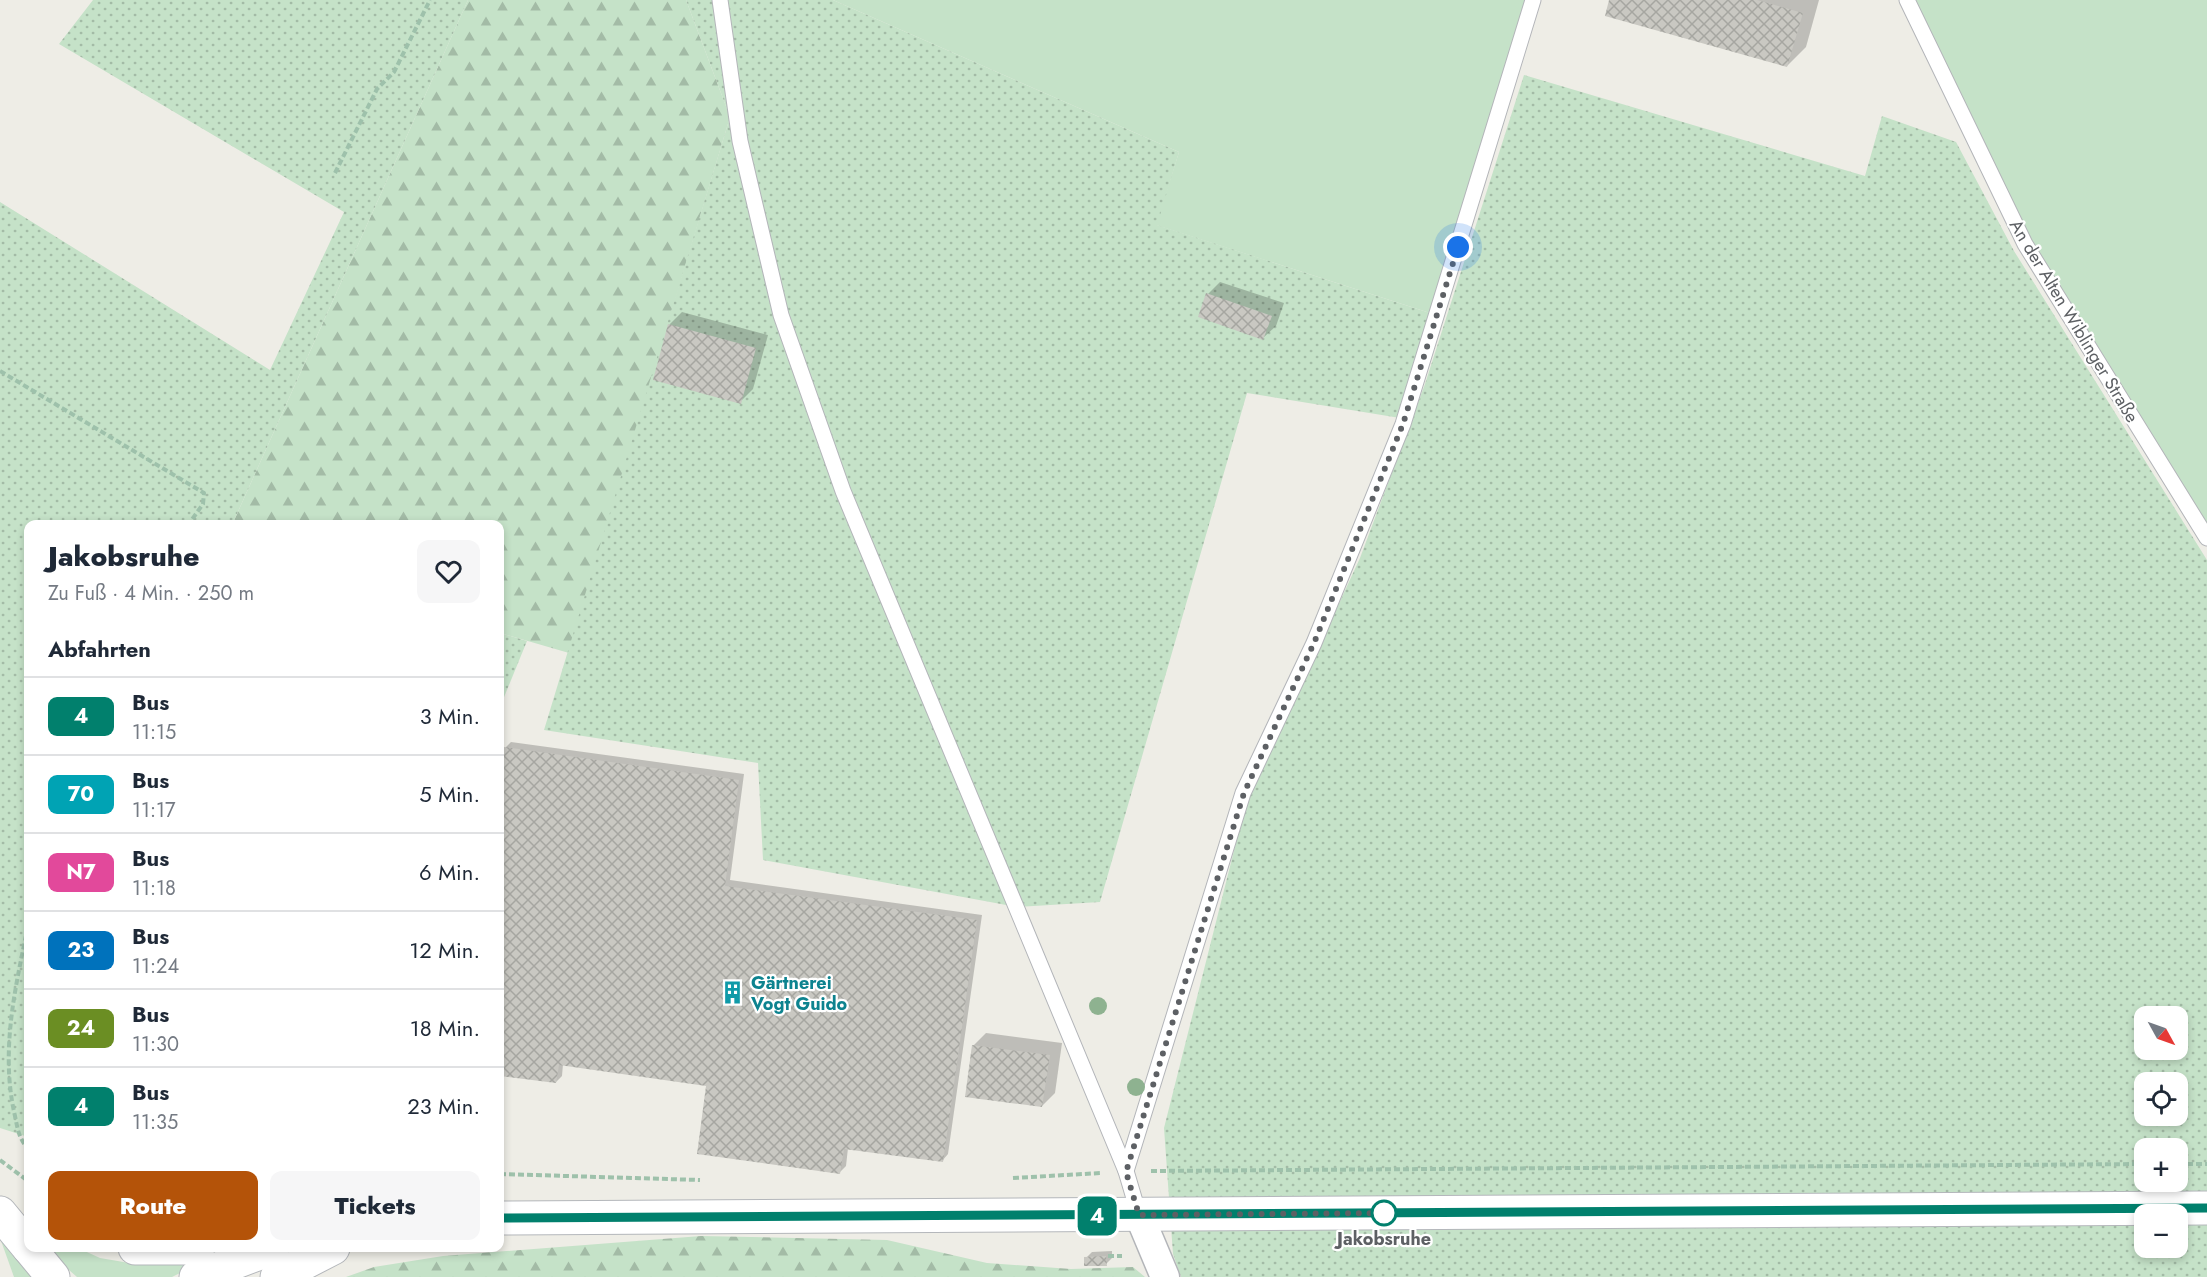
<!DOCTYPE html>
<html lang="de">
<head>
<meta charset="utf-8">
<style>
	:root { --surface:#fff; --page:#f6f6f7; --text:#1f2937; --muted:#747a83; --line:#e0e1e3; --accent:#b45309 }
	body { margin:0; font-family:Jost,sans-serif; background:var(--page); color:var(--text); height:100vh; display:flex; flex-direction:column; font-size:22px; white-space:nowrap }
	* { box-sizing:border-box; margin:0 }
	p { font-size:20px; color:var(--muted) }
	.icon { flex:none; width:33px; height:33px; fill:none; stroke:currentColor; stroke-width:2; stroke-linecap:round; stroke-linejoin:round }
	.map { position:relative; flex:1; overflow:hidden }
	.drawer { position:absolute; left:24px; top:520px; width:480px; height:732px; display:flex; flex-direction:column; background:var(--surface); border-radius:12px; box-shadow:0 3px 9px #0003 }
	.drawer>* { flex:none }
	.badge { padding:0 12px; border-radius:9px; font-size:21px; line-height:39px }
	.needle { width:39px; rotate:130deg }
	.controls { position:absolute; left:2134px; top:1006px; display:grid; gap:12px }
	.controls a { display:grid; place-items:center; width:54px; height:54px; border-radius:12px; background:var(--surface); box-shadow:0 3px 9px #0003; font-size:30px }
	.you { position:absolute; width:30px; height:30px; margin:-15px; border:4px solid #fff; border-radius:50%; background:#1a73e8; box-shadow:0 0 0 9px #1a73e833 }
	.map>.badge { position:absolute; translate:-50% -50%; box-shadow:0 0 0 3px #fff }
	h2 { padding:0 24px; font-size:22px; line-height:54px }
	.round { display:grid; place-items:center; flex:none; width:63px; height:63px; border-radius:12px; background:var(--page) }
	.overview { display:flex; align-items:center; justify-content:space-between; height:102px; padding:0 24px }
	h1 { font-size:28px; font-weight:800; line-height:45px }
	.cta { display:flex; gap:12px; margin-top:auto; padding:12px 24px }
	.cta a { flex:1; height:69px; border-radius:12px; background:var(--accent); color:#fff; font-size:24px; font-weight:800; line-height:69px; text-align:center }
	.cta a+a { background:var(--page); color:var(--text) }
	ul { padding:0; list-style:none }
	li { display:flex; align-items:center; gap:18px; height:78px; padding:0 24px; border-top:2px solid var(--line) }
	li div { flex:1 }
	li b { display:block; font-size:22px }
	li em { font-style:normal }
	li .badge { min-width:66px; font-weight:700; text-align:center }
	.map>svg:first-child { display:block }
	.grass { fill:#c5e2c8 }
	.forest { fill:url(#forest-firs) }
	.garden { fill:url(#garden-dots); fill-rule:evenodd }
	.shadow { fill:#0003 }
	.building { fill:url(#building-cross-hatch) }
	.lines { fill:none; stroke-linecap:round; stroke-linejoin:round }
	.service-casing { stroke:#b3b5b9; stroke-width:17 }
	.minor-casing { stroke:#b3b5b9; stroke-width:31 }
	.secondary-casing { stroke:#b4b7bb; stroke-width:35 }
	.path { stroke:#9ec1ab; stroke-width:4; stroke-dasharray:6 3; stroke-linecap:butt }
	.service { stroke:#fff; stroke-width:15 }
	.minor { stroke:#fff; stroke-width:28 }
	.secondary { stroke:#fff; stroke-width:33 }
	.tree { fill:#8eb290 }
	.line-casing { stroke:#fff; stroke-width:14 }
	.line { stroke:#01806d; stroke-width:9 }
	.walk { stroke:#5d6064; stroke-width:6; stroke-dasharray:0 10.8 }
	.stop-dot { fill:#fff; stroke:#01806d; stroke-width:3 }
	.labels { text-anchor:middle; stroke-width:4.5; stroke-linejoin:round; paint-order:stroke }
	.street-label { font-size:18px; fill:#5d6064; stroke:#fff }
	.culture-label { font-size:18px; font-weight:bold; fill:#0d838f; stroke:#fff; text-anchor:start }
	.stop-label { font-size:18px; font-weight:bold; fill:#5d6064; stroke:#fff }
</style>
</head>
<body>
<div class="map">
<svg width="2207" height="1277" viewBox="0 0 2207 1277">
	<defs>
		<pattern id="forest-firs" width="22" height="20" patternUnits="userSpaceOnUse" patternTransform="scale(1.5)"><rect width="22" height="20" fill="#c5e2c8"/><path d="M5 1l3.5 6h-7zM16 11l3.5 6h-7z" fill="#a3bba6"/></pattern>
		<pattern id="garden-dots" width="8" height="8" patternUnits="userSpaceOnUse" patternTransform="scale(1.5)"><rect width="8" height="8" fill="#c5e2c8"/><path d="M2 2h.1M6 6h.1" fill="none" stroke="#a3bba6" stroke-width="1.8" stroke-linecap="round"/></pattern>
		<pattern id="building-cross-hatch" width="8" height="8" patternUnits="userSpaceOnUse" patternTransform="scale(1.5)"><rect width="8" height="8" fill="#c9c8c2"/><path d="M0 0l8 8M0 8l8-8" fill="none" stroke="#a6a6a1"/></pattern>
	</defs>
	<rect width="100%" height="100%" fill="#eeede6"/>
	<g class="grass">
		<polygon points="833,0 1525,0 1430,313 1156,225 1179,152"/>
		<polygon points="1913,0 2207,0 2207,528 2030,241"/>
		<polygon points="0,1238 32,1277 14,1277"/>
		<polygon points="44,1248 78,1248 100,1258 141,1265 186,1262 188,1269 172,1277 77,1277"/>
	</g>
	<g class="forest">
		<polygon points="468,0 686,0 730,117 569,653 500,633 500,525 232,525"/>
		<polygon points="701,1236 887,1240 987,1263 1071,1269 1133,1267 1145,1277 346,1277 374,1267 443,1256"/>
	</g>
	<g class="garden">
		<polygon points="93,0 468,0 232,525 28,525 28,1137 0,1128 0,202 270,370 344,212 59,44"/>
		<polygon points="686,0 833,0 1179,152 1157,225 1430,313 1400,418 1247,393 1100,902 1017,907 763,860 758,763 544,730 730,117"/>
		<path d="M 1524,75 L 1865,176 L 1882,116 L 1956,142 L 2014,251 L 2207,560 L 2207,1277 L 1181,1277 L 1173,1254 L 1164,1128 L 1245,807 L 1360,558 L 1425,384 ZM 2145,1017 L 2178,1017 L 2178,1050 L 2145,1050 ZM 2145,1083 L 2178,1083 L 2178,1116 L 2145,1116 ZM 2145,1149 L 2178,1149 L 2178,1182 L 2145,1182 ZM 2145,1215 L 2178,1215 L 2178,1248 L 2145,1248 Z"/>
		<polygon points="500,633 527,641 500,707"/>
	</g>
	<g class="shadow">
		<polygon points="1611,0 1819,0 1806,47 1787,66"/>
		<polygon points="1220,282 1284,303 1276,326 1263,338 1208,294"/>
		<polygon points="682,312 768,335 753,389 740,402 669,325"/>
		<polygon points="511,742 744,774 730,880 982,915 948,1154 942,1161 848,1148 846,1166 840,1172 708,1084 563,1064 562,1076 556,1082 500,1074 500,788 505,748"/>
		<polygon points="986,1033 1062,1043 1055,1093 1042,1106 973,1046"/>
		<polygon points="1112,1251 1112,1258 1106,1264 1086,1258 1092,1252"/>
	</g>
	<g class="building">
		<polygon points="1609,0 1757,0 1803,13 1787,67 1605,16"/>
		<polygon points="1206,293 1272,316 1263,340 1198,317"/>
		<polygon points="668,324 756,348 741,404 653,380"/>
		<polygon points="504,747 739,780 725,886 977,920 943,1162 844,1149 840,1174 697,1154 706,1086 559,1065 556,1083 500,1076 500,777"/>
		<polygon points="972,1045 1050,1055 1042,1107 965,1097"/>
		<polygon points="1106,1256 1107,1266 1084,1266 1084,1257"/>
	</g>
	<g class="lines">
		<defs>
			<g id="service">
				<polyline points="720,0 740,141 781,315 843,491 1126,1171"/>
				<polyline points="1907,0 2025,244 2207,538"/>
				<polyline points="1139,1215 1126,1171 1243,793 1314,643 1403,424 1533,0"/>
			</g>
			<polyline id="minor" points="1139,1215 1165,1277"/>
			<g id="secondary">
				<polyline points="0,1213 28,1247"/>
				<polyline points="500,1218 2207,1208"/>
				<polyline points="29,1248 53,1277"/>
				<polyline points="135,1248 198,1248"/>
				<polyline points="196,1277 273,1248"/>
				<polyline points="277,1277 333,1248"/>
			</g>
		</defs>
		<use href="#service" class="service-casing"/>
		<use href="#minor" class="minor-casing"/>
		<use href="#secondary" class="secondary-casing"/>
		<g class="path">
			<polyline points="335,173 377,89 394,72 430,0"/>
			<polyline points="0,371 204,493 203,504 188,525"/>
			<path d="M 28,926 C 15,989 0,1052 15,1116 C 18,1131 19,1138 28,1149"/>
			<polyline points="0,1160 28,1181"/>
			<polyline points="2178,1164 2207,1164"/>
			<polyline points="1151,1171 2145,1164"/>
			<polyline points="500,1174 700,1180"/>
			<polyline points="1013,1178 1101,1173"/>
			<polyline points="1108,1256 1122,1256"/>
		</g>
		<use href="#service" class="service"/>
		<use href="#minor" class="minor"/>
		<use href="#secondary" class="secondary"/>
	</g>
	<g class="tree">
		<circle cx="1098" cy="1006" r="9"/>
		<circle cx="1136" cy="1087" r="9"/>
	</g>
	<g class="lines">
		<defs>
			<polyline id="line" points="500,1218 2207,1208"/>
		</defs>
		<use href="#line" class="line-casing"/>
		<use href="#line" class="line"/>
		<polyline class="walk" points="1384,1213 1393,1213 1139,1215 1126,1172 1244,793 1314,643 1403,424 1458,247"/>
	</g>
	<defs>
		<symbol id="building-bare" viewBox="-9 -9 18 18"><path d="M-4-6H4V6H1V3H-1V6H-4ZM-2.5-4.3h1.7v1.8h-1.7ZM.8-4.3h1.7v1.8H.8ZM-2.5-1h1.7V.8h-1.7ZM.8-1h1.7V.8H.8Z" fill="#0f9aa8" stroke="#fff" stroke-width="2.5" paint-order="stroke"/></symbol>
	</defs>
	<g fill-rule="evenodd">
		<use href="#building-bare" x="716" y="976" width="33" height="33"/>
	</g>
	<circle class="stop-dot" cx="1384" cy="1213" r="12"/>
	<g class="labels">
		<g class="street-label">
			<text transform="translate(2074 321) rotate(59)" y="6">An der Alten Wiblinger Straße</text>
		</g>
		<g class="culture-label">
			<text x="751" y="989">Gärtnerei<tspan x="751" dy="21">Vogt Guido</tspan></text>
		</g>
		<g class="stop-label">
			<text x="1384" y="1245">Jakobsruhe</text>
		</g>
	</g>
</svg>
<div class="controls">
<a><svg class="needle" viewBox="-14 -14 28 28"><path d="M0-13l5 13h-10z" fill="#e53935"/><path d="M0 13l5-13h-10z" fill="#747a83"/></svg></a>
<a><svg class="icon" aria-label="locate" viewBox="0 0 24 24"><circle cx="12" cy="12" r="6"/><path d="M12 2v4M12 18v4M2 12h4M18 12h4"/></svg></a>
<a>+</a>
<a>−</a>
</div>
<div class="you" style="left:1458px;top:247px"></div>
<b class="badge" style="left:1097px;top:1216px;background:#01806d;color:#fff">4</b>
<section class="drawer">
<div class="overview"><div><h1>Jakobsruhe</h1><p>Zu Fuß · 4 Min. · 250 m</p></div><a class="round"><svg class="icon" aria-label="heart" viewBox="0 0 24 24"><path d="M12 20l-8-8c-3-5 5-10 8-4 3-6 11-1 8 4z"/></svg></a></div>
<h2>Abfahrten</h2>
<ul>
<li><span class="badge" style="background:#01806d;color:#fff">4</span><div><b>Bus</b><p>11:15</p></div><em>3 Min.</em></li>
<li><span class="badge" style="background:#00a3b4;color:#fff">70</span><div><b>Bus</b><p>11:17</p></div><em>5 Min.</em></li>
<li><span class="badge" style="background:#e2499b;color:#fff">N7</span><div><b>Bus</b><p>11:18</p></div><em>6 Min.</em></li>
<li><span class="badge" style="background:#0072bc;color:#fff">23</span><div><b>Bus</b><p>11:24</p></div><em>12 Min.</em></li>
<li><span class="badge" style="background:#6b8e23;color:#fff">24</span><div><b>Bus</b><p>11:30</p></div><em>18 Min.</em></li>
<li><span class="badge" style="background:#01806d;color:#fff">4</span><div><b>Bus</b><p>11:35</p></div><em>23 Min.</em></li>
</ul>
<div class="cta"><a>Route</a><a>Tickets</a></div>
</section>
</div>
</body>
</html>
